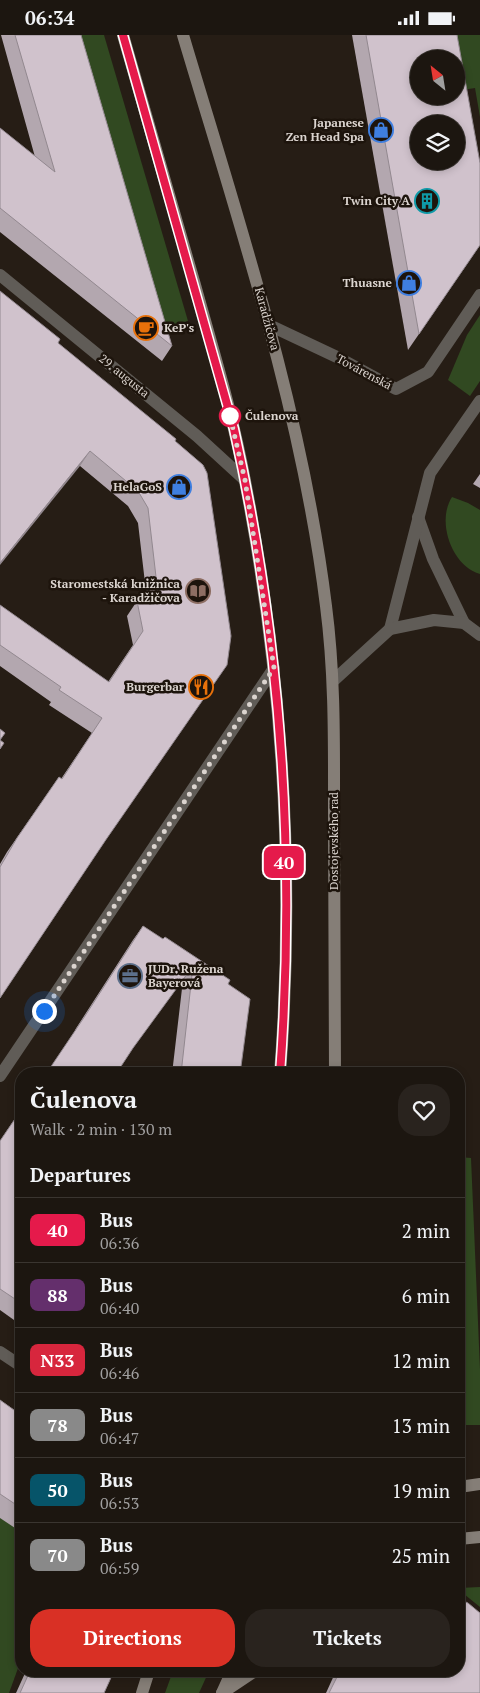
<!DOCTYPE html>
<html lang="en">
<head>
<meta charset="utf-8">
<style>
	:root { --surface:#1c1610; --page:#29231e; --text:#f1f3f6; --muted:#a09f9f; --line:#3a3530; --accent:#d93025 }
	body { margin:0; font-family:"PT Serif",serif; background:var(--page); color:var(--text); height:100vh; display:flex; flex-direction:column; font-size:19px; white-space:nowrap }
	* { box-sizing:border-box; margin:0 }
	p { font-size:16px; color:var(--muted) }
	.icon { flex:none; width:28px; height:28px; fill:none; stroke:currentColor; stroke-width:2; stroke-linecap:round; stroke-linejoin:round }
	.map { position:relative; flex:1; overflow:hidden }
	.side { position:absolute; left:15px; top:1032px; width:450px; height:610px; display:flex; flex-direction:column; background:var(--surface); border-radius:20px; box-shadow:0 2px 8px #0003,0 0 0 1px var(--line) }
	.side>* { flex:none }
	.badge { padding:0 10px; border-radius:8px; font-size:18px; line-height:32px }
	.needle { width:32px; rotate:330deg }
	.tools { position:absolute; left:410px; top:15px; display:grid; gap:10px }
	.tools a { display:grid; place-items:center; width:55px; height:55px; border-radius:50%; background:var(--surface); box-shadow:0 2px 8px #0003,0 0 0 1px var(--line); font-size:25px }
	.you { position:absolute; width:25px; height:25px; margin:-12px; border:4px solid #fff; border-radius:50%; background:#1a73e8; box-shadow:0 0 0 8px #1a73e833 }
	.map>.badge { position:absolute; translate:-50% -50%; box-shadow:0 0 0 2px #fff }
	h2 { padding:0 15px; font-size:19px; line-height:45px }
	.round { display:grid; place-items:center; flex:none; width:52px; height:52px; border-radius:20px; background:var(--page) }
	.overview { display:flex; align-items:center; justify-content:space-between; height:85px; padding:0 15px }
	h1 { font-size:24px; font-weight:700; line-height:38px }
	.button { display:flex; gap:10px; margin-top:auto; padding:10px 15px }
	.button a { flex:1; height:58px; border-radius:20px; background:var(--accent); color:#fff; font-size:20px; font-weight:700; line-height:58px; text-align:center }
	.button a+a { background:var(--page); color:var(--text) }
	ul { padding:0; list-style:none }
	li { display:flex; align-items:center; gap:15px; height:65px; padding:0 15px; border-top:1px solid var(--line) }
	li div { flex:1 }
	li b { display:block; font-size:19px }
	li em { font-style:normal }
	li .badge { min-width:55px; font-weight:700; text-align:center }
	.status { display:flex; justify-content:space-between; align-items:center; height:35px; padding:0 25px; background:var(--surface); direction:ltr }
	.status svg { height:14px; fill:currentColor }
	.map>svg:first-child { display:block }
	.green { fill:#314921 }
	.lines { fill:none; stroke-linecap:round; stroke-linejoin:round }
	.street { stroke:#605c57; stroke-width:12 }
	.secondary { stroke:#857e77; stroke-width:12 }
	.wall { fill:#b3a7af }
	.shaded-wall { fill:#92888f }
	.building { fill:#d0c2cc; stroke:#92888f; fill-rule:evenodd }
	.line-casing { stroke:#fff; stroke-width:11 }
	.line { stroke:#e51a4b; stroke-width:8 }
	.walk { stroke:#dbd4cf; stroke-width:5; stroke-dasharray:0 9 }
	.stop-dot { fill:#fff; stroke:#e51a4b; stroke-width:2.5 }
	.labels { text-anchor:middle; stroke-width:5; stroke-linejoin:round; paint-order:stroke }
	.poi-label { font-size:12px; font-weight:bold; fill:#dbd4cf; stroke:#1d140c; text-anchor:end }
	.street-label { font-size:12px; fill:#dbd4cf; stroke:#1d140c }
	.stop-label { font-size:12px; font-weight:bold; fill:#dbd4cf; stroke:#1d140c; text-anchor:start }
</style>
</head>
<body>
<div class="status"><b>06:34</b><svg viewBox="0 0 49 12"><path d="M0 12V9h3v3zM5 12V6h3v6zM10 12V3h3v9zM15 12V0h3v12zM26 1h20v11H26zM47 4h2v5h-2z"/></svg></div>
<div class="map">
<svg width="480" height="1658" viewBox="0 0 480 1658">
	<rect width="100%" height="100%" fill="#261d15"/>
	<g class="green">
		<polygon points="78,0 104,0 188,286 162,293"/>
		<polygon points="444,0 480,0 480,82 475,53 456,56 456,24"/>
		<polygon points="480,280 480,346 470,361 448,345 467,300"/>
		<path d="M 452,462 L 468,468 L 480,475 L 480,539 C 452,531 436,487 452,462 Z"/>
		<polygon points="459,1122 471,1123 480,1334 480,1390 459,1390"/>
		<polygon points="0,1482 21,1497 21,1625 9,1658 0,1658"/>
		<polygon points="480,1552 480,1572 459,1555 459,1553"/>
		<polygon points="173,1636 209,1636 199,1658 165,1658"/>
	</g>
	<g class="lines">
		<g class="street">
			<polyline points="0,240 197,401 245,445"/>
			<polyline points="269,290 339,323 396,354 428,337 480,260"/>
			<polyline points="418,482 433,524 464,588"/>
			<polyline points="390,594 430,438 480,366"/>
			<polyline points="333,646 390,594 434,585 464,588 480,600"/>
			<polyline points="0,1041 274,633"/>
			<polyline points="0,1317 21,1331"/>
		</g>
		<g class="secondary">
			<path d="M 123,0 C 147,83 171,167 195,250 C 213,315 233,380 245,446 C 283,641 295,841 280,1039"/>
			<path d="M 183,0 C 239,188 302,376 326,571 C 335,640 334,709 334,778 C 334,865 334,952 335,1039"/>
			<polyline points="459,1452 480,1449"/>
			<polyline points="459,1504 480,1502"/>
			<polyline points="142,1658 149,1636"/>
			<polyline points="222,1658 255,1636"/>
			<polyline points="222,1658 232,1636"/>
		</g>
	</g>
	<g class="wall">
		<polygon points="1,0 81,0 172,311 162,326 0,197 0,93 35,122"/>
		<polygon points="352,0 457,0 480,210 408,315"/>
		<polygon points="58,308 175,406 203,430 105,806 0,963 0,829 7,817 59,742 61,744 92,698 49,670 51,667 0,631 0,570 108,647 133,610 127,581 137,566 147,565 138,488 128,471 80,431"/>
		<polygon points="480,439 480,453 473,449"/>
		<polygon points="143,891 228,949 240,1039 172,1039 183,945 75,995 133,905"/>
		<polygon points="21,1075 21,1290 0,1275 0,1106"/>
		<polygon points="0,1365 21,1380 21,1497 0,1483"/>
		<polygon points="26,1636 114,1636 104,1658 16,1658"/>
		<polygon points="336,1636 459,1636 480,1658 326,1658"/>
	</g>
	<polygon class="shaded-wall" points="90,416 80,431 0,530 0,528"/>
	<g class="building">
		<polygon points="15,0 81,0 172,311 0,173 0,93 55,137"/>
		<path d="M 366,0 L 457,0 L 480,128 L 480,210 L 419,299 ZM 419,24 L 456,24 L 456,61 L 419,61 ZM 419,89 L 456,89 L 456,126 L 419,126 Z"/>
		<polygon points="0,256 60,304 58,308 176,404 175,406 203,430 207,438 231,601 227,630 105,806 0,963 0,832 17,803 59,742 62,744 102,683 59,655 61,652 0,610 0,570 109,647 143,596 137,566 152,564 152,560 158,559 148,473 138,456 90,416 0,528"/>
		<polygon points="0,694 5,698 0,705"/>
		<polygon points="0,705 4,708 0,714"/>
		<polygon points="143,891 163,904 165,902 230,945 228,949 250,964 240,1039 181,1039 193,931 133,1013 116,1039 46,1039 85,981"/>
		<polygon points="21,1075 21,1268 0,1254 0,1106"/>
		<polygon points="0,1365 21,1380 21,1473 0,1459"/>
		<polygon points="459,1564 468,1568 480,1578 480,1658 329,1658 340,1636 459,1636"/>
		<polygon points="30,1636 114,1636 104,1658 20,1658"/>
	</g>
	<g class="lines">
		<defs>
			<path id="line" d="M 123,0 L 234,394 C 281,604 296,823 280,1039"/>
		</defs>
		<use href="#line" class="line-casing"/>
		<use href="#line" class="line"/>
		<polyline class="walk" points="44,976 274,633 245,445 230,381"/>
	</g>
	<defs>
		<symbol id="shop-ring" viewBox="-11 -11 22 22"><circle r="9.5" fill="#1d140c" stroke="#3f7fe0" stroke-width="1.5"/><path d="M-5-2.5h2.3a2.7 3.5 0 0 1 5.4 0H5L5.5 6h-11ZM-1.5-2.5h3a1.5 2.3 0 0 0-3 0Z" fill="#3f7fe0"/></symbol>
		<symbol id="building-ring" viewBox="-11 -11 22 22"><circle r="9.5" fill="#1d140c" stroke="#0f9aa8" stroke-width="1.5"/><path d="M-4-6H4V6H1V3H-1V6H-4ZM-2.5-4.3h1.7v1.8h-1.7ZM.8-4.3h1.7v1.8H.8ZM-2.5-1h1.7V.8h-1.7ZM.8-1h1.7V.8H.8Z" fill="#0f9aa8"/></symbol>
		<symbol id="cafe-ring" viewBox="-11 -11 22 22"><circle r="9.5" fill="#1d140c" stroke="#e8710a" stroke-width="1.5"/><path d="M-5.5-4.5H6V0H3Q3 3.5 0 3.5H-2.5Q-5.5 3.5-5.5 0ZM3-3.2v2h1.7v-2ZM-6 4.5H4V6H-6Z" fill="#e8710a"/></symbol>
		<symbol id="library-ring" viewBox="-11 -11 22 22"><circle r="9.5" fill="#1d140c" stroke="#8d6e63" stroke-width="1.5"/><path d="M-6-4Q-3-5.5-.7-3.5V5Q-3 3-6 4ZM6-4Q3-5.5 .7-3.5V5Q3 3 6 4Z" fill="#8d6e63"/></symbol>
		<symbol id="restaurant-ring" viewBox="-11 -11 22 22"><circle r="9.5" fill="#1d140c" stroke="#e8710a" stroke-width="1.5"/><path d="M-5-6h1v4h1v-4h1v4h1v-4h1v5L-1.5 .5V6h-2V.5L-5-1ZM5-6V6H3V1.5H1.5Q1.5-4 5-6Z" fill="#e8710a"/></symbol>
		<symbol id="office-ring" viewBox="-11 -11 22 22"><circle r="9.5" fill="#1d140c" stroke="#5c6f8a" stroke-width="1.5"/><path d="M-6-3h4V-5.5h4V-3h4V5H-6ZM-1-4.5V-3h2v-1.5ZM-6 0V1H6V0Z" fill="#5c6f8a"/></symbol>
	</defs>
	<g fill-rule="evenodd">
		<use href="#shop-ring" x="367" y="81" width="28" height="28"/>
		<use href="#building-ring" x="413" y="152" width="28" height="28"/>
		<use href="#shop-ring" x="395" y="234" width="28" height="28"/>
		<use href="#cafe-ring" x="132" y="279" width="28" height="28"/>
		<use href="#shop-ring" x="165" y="438" width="28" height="28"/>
		<use href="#library-ring" x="184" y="542" width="28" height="28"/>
		<use href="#restaurant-ring" x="187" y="638" width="28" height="28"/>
		<use href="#office-ring" x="116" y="927" width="28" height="28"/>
	</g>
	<circle class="stop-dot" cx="230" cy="381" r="10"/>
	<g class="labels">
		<g class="poi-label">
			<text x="364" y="92">Japanese<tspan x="364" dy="14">Zen Head Spa</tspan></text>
			<text x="410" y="170">Twin City A</text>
			<text x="392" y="252">Thuasne</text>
			<text x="164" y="297" text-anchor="start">KeP's</text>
			<text x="162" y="456">HelaGoS</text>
			<text x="180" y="553">Staromestská knižnica<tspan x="180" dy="14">- Karadžičova</tspan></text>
			<text x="184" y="656">Burgerbar</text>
			<text x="148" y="938" text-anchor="start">JUDr. Ružena<tspan x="148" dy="14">Bayerová</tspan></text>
		</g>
		<g class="street-label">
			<text transform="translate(267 284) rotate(75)" y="4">Karadžičova</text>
			<text transform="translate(364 337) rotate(28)" y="4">Továrenská</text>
			<text transform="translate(124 341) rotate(39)" y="4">29. augusta</text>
			<text transform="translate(334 806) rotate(-90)" y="4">Dostojevského rad</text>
		</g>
		<g class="stop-label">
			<text x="245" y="385">Čulenova</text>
		</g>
	</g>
</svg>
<div class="tools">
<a><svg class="needle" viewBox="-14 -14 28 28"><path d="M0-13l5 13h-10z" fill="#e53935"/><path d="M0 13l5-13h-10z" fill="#a09f9f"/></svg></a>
<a><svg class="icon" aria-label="layers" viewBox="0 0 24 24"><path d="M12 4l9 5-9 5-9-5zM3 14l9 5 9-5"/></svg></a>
</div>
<div class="you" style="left:44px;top:976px"></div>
<b class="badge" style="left:284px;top:827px;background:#e51a4b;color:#fff">40</b>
<section class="side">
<div class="overview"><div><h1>Čulenova</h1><p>Walk · 2 min · 130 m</p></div><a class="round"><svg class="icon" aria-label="heart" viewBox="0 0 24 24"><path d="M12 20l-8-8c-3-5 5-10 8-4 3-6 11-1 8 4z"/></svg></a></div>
<h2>Departures</h2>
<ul>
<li><span class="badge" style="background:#e51a4b;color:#fff">40</span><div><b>Bus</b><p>06:36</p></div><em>2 min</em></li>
<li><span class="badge" style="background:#642f6c;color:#fff">88</span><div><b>Bus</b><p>06:40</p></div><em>6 min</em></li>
<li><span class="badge" style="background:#d7263d;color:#fff">N33</span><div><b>Bus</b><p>06:46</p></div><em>12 min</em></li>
<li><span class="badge" style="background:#898989;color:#fff">78</span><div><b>Bus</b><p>06:47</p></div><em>13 min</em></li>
<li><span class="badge" style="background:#065469;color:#fff">50</span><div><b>Bus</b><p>06:53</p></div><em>19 min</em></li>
<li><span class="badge" style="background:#898989;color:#fff">70</span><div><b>Bus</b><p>06:59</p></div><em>25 min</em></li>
</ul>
<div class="button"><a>Directions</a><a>Tickets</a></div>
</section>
</div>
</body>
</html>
